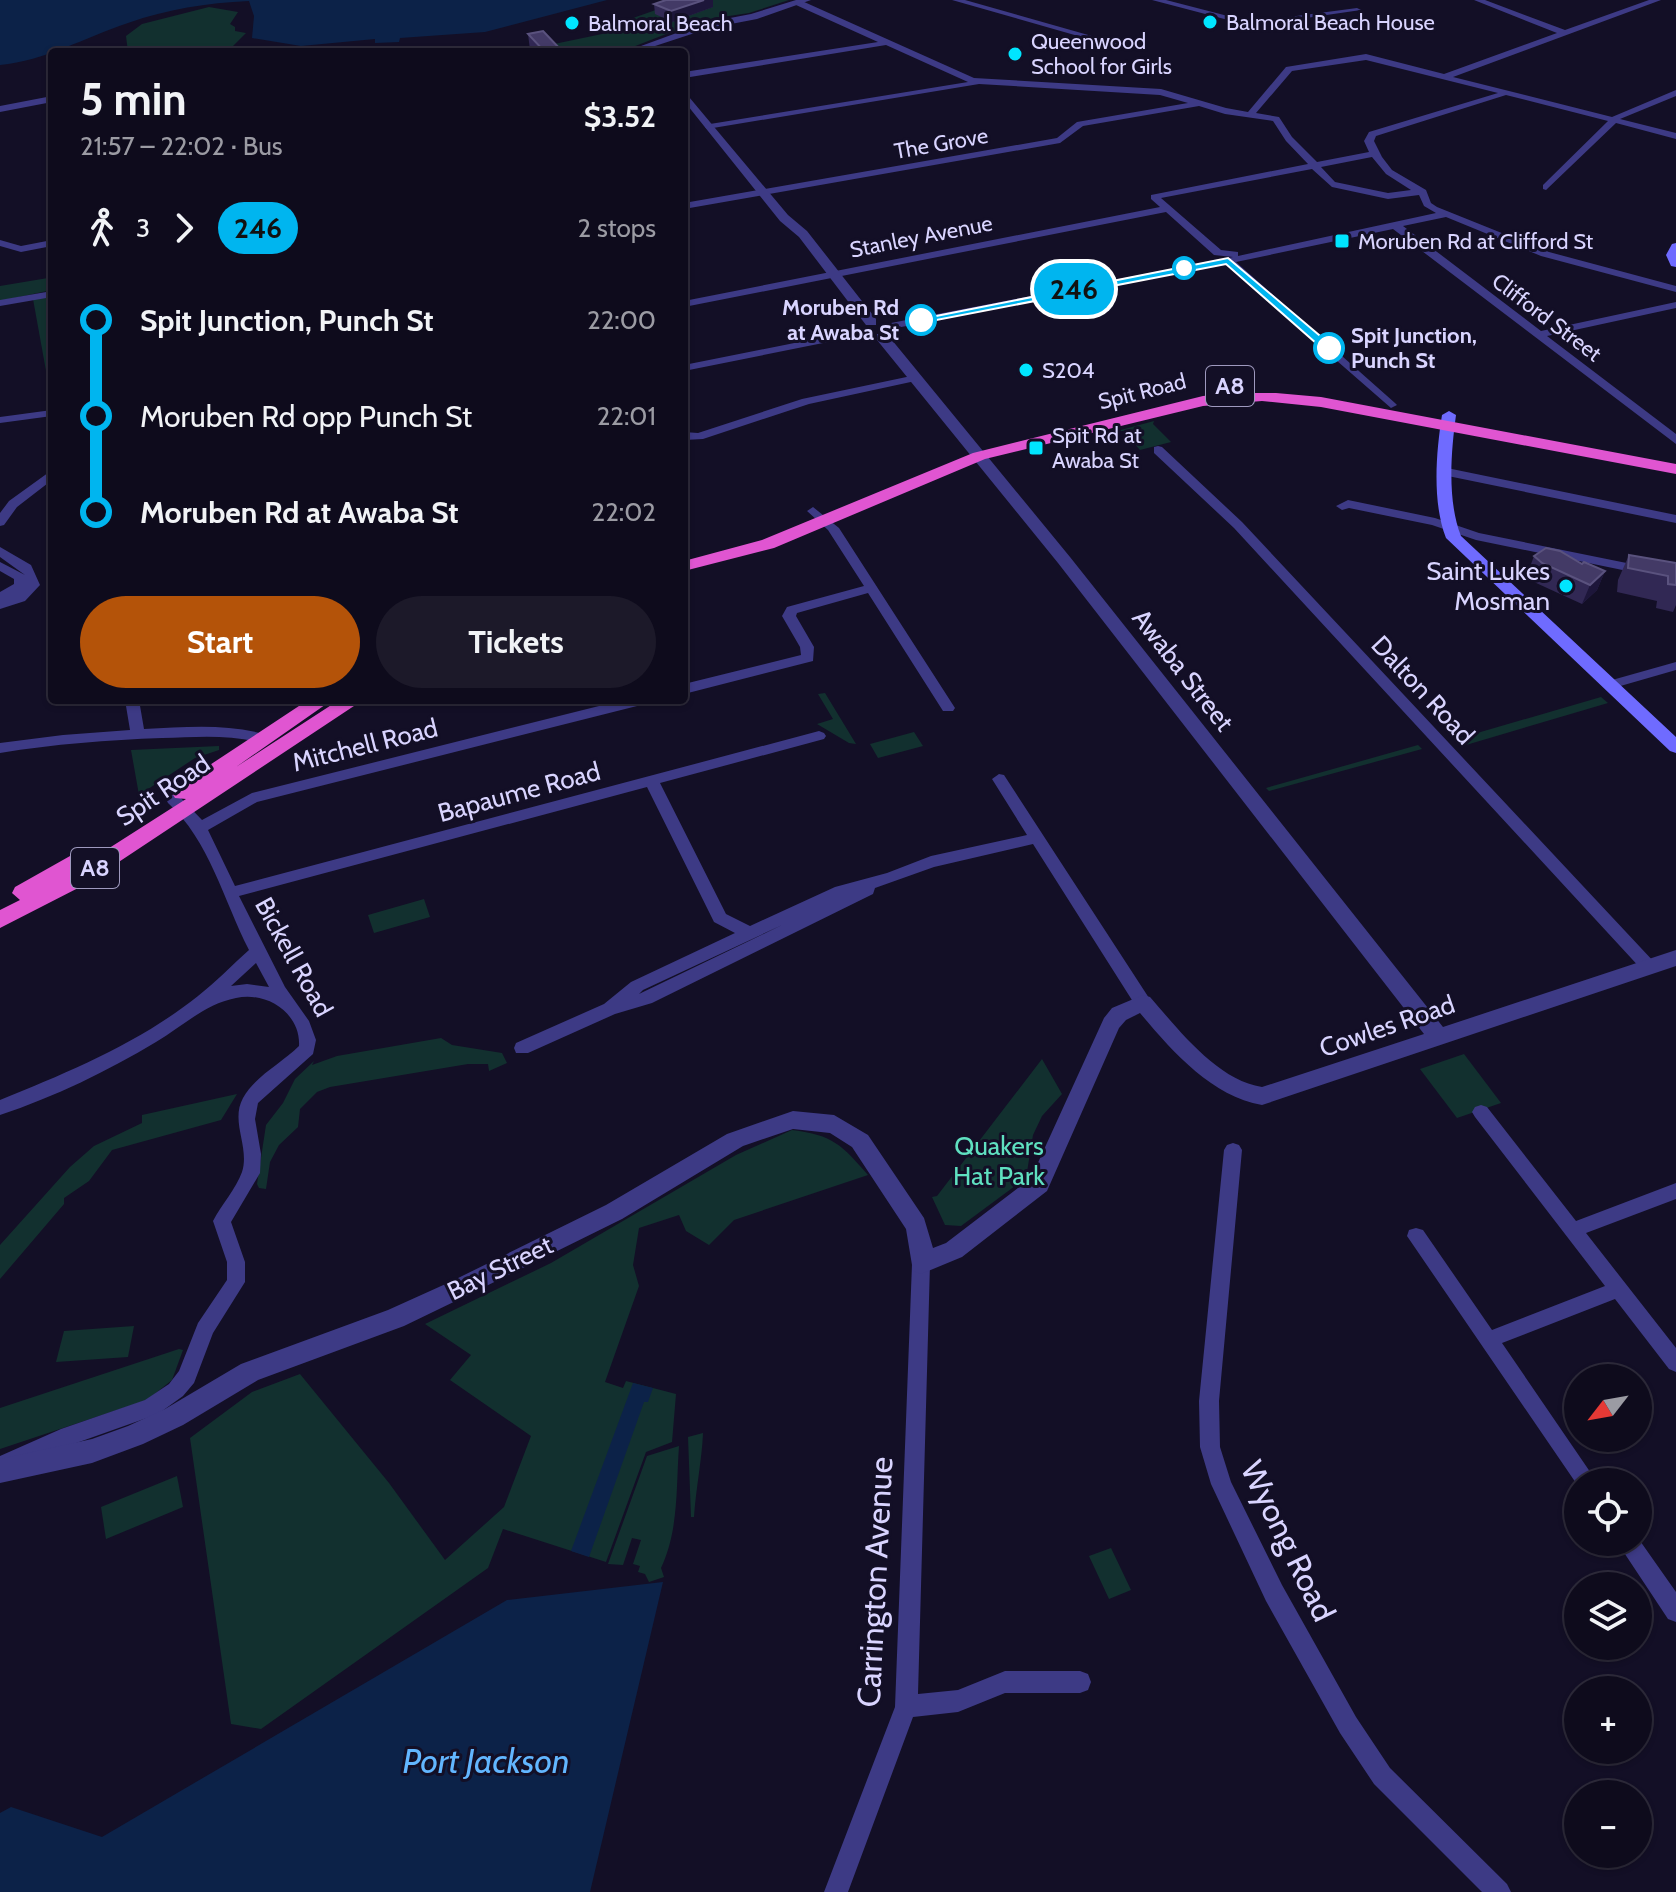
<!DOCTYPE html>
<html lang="en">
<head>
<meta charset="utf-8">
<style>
	:root { --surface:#0e0b1c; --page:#1c1929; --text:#f1f3f6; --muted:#9b9ba3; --line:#2e2b3b; --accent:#b45309 }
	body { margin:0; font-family:Cabin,sans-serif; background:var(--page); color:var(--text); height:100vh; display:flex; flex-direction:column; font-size:30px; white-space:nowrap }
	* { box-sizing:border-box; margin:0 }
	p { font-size:26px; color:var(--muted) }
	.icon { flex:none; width:44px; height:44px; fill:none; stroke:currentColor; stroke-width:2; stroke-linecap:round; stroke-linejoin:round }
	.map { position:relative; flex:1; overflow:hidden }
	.drawer { position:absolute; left:48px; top:48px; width:640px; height:656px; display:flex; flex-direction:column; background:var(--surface); border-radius:8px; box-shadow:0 2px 6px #0004,0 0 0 2px var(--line) }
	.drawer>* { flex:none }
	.badge { padding:0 16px; border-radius:26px; font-size:28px; line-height:52px }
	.needle { width:52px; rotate:239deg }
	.buttons { position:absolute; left:1564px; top:1364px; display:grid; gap:16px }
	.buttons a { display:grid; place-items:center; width:88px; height:88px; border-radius:50%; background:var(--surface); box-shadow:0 2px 6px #0004,0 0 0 2px var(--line); font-size:40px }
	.map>.badge { position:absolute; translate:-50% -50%; box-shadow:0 0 0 4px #fff }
	.legs { display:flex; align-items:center; gap:12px; height:88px; padding:0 32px; font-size:26px }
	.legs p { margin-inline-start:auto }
	.headline { display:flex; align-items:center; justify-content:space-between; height:136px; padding:0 32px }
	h1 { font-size:44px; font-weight:700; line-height:60px }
	.action { display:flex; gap:16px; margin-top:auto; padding:16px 32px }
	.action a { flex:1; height:92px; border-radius:48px; background:var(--accent); color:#fff; font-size:32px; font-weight:700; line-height:92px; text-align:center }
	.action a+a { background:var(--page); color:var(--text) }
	ul { padding:0 32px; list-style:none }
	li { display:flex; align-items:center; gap:28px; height:96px; font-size:30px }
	li i { display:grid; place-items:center; width:12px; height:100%; margin:0 10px; background:currentColor }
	li i::after { content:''; width:20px; height:20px; margin:-10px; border:6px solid; border-radius:50%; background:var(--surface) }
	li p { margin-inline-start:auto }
	li:first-child i { background:linear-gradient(#0000 50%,currentColor 0) }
	li:last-child i { background:linear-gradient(currentColor 50%,#0000 0) }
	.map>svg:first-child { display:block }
	.green { fill:#12302f }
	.water { fill:#0c2248 }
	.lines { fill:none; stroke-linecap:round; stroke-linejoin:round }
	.minor { fill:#3d3a85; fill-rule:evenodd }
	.tertiary { fill:#3d3a85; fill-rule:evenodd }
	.secondary { fill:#6f6bff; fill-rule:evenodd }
	.trunk { fill:#e055d1; fill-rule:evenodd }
	.wall { fill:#312854 }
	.shaded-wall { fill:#1d163a }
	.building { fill:#433a66; stroke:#5a527e; stroke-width:2 }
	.line-1 { fill:#00b5ef; stroke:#fff; stroke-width:2 }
	.poi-dot { fill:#00e5ff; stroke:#130f26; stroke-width:3 }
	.stop-1-dot { fill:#fff; stroke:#00b5ef; stroke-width:4 }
	.labels { text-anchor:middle; stroke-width:6; stroke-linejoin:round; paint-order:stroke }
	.far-poi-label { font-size:22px; fill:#d9d4ff; stroke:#130f26; text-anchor:start }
	.far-street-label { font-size:22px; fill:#d9d4ff; stroke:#130f26 }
	.far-stop-label { font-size:22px; font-weight:bold; fill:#d9d4ff; stroke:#130f26; text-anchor:end }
	.shield { fill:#130f26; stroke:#9e99be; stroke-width:2 }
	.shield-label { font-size:24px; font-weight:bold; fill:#d9d4ff }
	.poi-label { font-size:26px; fill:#d9d4ff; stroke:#130f26; text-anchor:end }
	.street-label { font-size:26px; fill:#d9d4ff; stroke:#130f26 }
	.park-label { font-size:26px; fill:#5fe0c0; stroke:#130f26 }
	.near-street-label { font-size:32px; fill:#d9d4ff; stroke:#130f26 }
	.near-water-label { font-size:34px; font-style:italic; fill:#62b6ff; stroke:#130f26 }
</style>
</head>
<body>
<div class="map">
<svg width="1676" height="1892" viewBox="0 0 1676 1892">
	<rect width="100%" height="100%" fill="#130f26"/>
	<g class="green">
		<polygon points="684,0 789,0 749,13 702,20 620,52 552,52 546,46 529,50 530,52 516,52 602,34 633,18"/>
		<polygon points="209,7 238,12 230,24 235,27 235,31 246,33 227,52 128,52 126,36 142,24"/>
		<polygon points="48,278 47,291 0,301 0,286"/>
		<polygon points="52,297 52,404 33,299"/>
		<polygon points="1154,421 1153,424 1171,442 1140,450 1123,431 1117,431"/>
		<polygon points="825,693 856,744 849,743 817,724 833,719 818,694"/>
		<polygon points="1601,697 1608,703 1466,745 1460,738"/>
		<polygon points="914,732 923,746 878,758 870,744"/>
		<polygon points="1418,745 1422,749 1269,791 1266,788"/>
		<polygon points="219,746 219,750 195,758 139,795 131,750"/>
		<polygon points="424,899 430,917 374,933 368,915"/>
		<polygon points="441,1038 452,1045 502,1053 507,1063 489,1071 488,1064 468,1064 330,1087 317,1092 300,1109 298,1127 279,1145 270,1162 266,1189 259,1188 257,1184 266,1125 283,1103 295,1079 314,1061 312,1065 337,1056"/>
		<polygon points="1464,1054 1501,1103 1457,1118 1420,1069"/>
		<polygon points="1042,1059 1062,1094 1042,1116 1033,1135 1027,1172 1015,1186 961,1226 945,1225 932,1197 937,1196"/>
		<polygon points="237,1094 221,1120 112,1150 89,1181 64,1198 64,1204 0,1279 0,1245 70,1167 94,1146 142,1123 142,1115"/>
		<path d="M 792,1130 C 833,1135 842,1145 868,1175 L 734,1220 L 709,1245 L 686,1231 L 679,1215 L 639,1228 L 633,1265 L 639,1286 L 605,1382 L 623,1388 L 626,1381 L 676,1394 L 672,1442 L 646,1452 L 606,1562 L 503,1529 L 488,1568 L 261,1729 L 231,1724 L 190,1438 L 252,1392 L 300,1374 L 389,1483 L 445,1560 L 504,1507 L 531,1436 L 450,1380 L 471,1355 L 425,1324 L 551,1263 L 736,1155 Z"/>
		<polygon points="134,1326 128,1357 56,1362 64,1331"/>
		<polygon points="179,1349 183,1350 172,1380 147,1400 0,1449 0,1408"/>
		<path d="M 703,1433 C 702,1459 696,1488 694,1517 L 691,1517 L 688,1437 Z"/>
		<path d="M 679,1446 C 676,1487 679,1530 661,1568 L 664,1577 L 649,1582 L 645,1574 L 638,1572 L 640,1566 L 633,1564 L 641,1540 L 632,1538 L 623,1565 L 608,1564 L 647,1456 Z"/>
		<polygon points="177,1476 183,1507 106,1539 101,1507"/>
		<polygon points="1111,1548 1131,1590 1109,1599 1089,1556"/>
	</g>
	<g class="water">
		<path d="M 0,0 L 607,0 L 485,32 L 400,38 L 399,42 L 375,43 L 375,39 L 301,46 L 252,38 L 254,16 L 249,1 C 206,3 168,9 128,23 C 85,37 45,61 0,65 Z"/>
		<polygon points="633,1383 653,1388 648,1402 644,1402 589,1557 571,1551"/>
		<polygon points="663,1582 590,1892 0,1892 0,1813 11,1807 102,1837 507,1600"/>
	</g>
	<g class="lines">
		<g class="minor">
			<polygon points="952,0 965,0 1120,44 1113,46"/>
			<polygon points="1152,0 1166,0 1251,22 1357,8 1361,10 1251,26"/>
			<path d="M 1474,0 L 1485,0 L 1565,30 L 1649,0 L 1661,0 L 1453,77 L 1612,117 L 1676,90 L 1676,96 L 1620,119 L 1676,133 L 1676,139 L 1616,123 L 1546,190 L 1543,189 L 1543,185 L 1608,121 L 1506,95 L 1376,136 L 1374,141 L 1382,157 L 1392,170 L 1426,190 L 1431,203 L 1437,207 L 1549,252 L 1676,286 L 1676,292 L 1541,256 L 1446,217 L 1403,226 L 1541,331 L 1676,302 L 1676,308 L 1547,336 L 1676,434 L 1676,444 L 1393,229 L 1236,262 L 1395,403 L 1397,405 L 1391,408 L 1226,264 L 891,329 L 886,326 L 891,323 L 1233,257 L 1214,255 L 1166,212 L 684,307 L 684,301 L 1160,207 L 1151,199 L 1151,195 L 1308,164 L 1286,141 L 1273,121 L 1225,114 L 1199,106 L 1083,126 L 1060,143 L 684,209 L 684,203 L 1057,138 L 1077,122 L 1188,103 L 1160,95 L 979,84 L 707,129 L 705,127 L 710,124 L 968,82 L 886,45 L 684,78 L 684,72 L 878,42 L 796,5 L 796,1 L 802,1 L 974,78 L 1161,89 L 1226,108 L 1248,112 L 1286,67 L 1366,54 L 1444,74 L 1557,33 ZM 1366,60 L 1498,93 L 1369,132 L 1364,141 L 1369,152 L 1317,162 L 1292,137 L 1279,117 L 1256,113 L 1292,71 ZM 1372,157 L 1386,174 L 1411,190 L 1388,193 L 1335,182 L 1321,167 ZM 1312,169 L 1332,187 L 1388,199 L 1419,195 L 1424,206 L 1436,213 L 1238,256 L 1238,252 L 1221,250 L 1161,198 Z"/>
			<polygon points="52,96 52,102 0,112 0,106"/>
			<polygon points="0,240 21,246 52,240 52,246 21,252 0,246"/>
			<polygon points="52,291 52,297 0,306 0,300"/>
			<polygon points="864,329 869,332 868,334 684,371 684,365"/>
			<polygon points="916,375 920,376 920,380 809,404 703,439 684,440 684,432 698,433 802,399"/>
			<polygon points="52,410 52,416 0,423 0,417"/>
			<polygon points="1158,446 1162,447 1242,522 1655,963 1657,967 1655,971 1643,971 1234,528 1154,453 1154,447"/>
			<polygon points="1447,468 1676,515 1676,523 1443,475 1441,472"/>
			<polygon points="52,470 52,480 17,507 4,525 0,526 0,513 9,501"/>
			<polygon points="1348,500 1435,518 1479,533 1676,573 1676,581 1476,540 1432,525 1349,508 1342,510 1336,506"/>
			<polygon points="813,507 839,528 955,708 953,711 943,711 868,593 797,613 796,616 814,647 813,661 684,694 684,684 801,655 800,647 782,616 787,607 864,586 828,530 807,511"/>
			<polygon points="0,547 31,565 40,585 25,601 0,609 0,592 14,584 14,579 0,571 0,562 25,575 0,557"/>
			<polygon points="1676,662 1676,670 1610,689 1603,685 1605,682"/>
			<path d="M 125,700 L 139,700 L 144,729 C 186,727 227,723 267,735 L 269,738 L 262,743 C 229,734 196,737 162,738 C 108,740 54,744 0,753 L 0,743 L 63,735 L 130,730 Z"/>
			<path d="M 623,700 L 648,700 L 641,705 L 257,802 L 208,830 L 235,886 L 819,731 L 824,733 L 826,736 L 824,739 L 660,783 L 726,914 L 750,926 L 835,887 L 887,873 L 931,856 L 1027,835 L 992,779 L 999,774 L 1004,775 L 1149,998 L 1151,1003 L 1149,1008 L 1137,1008 L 1033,844 L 934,867 L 875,888 L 873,894 L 652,1003 L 615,1014 L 528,1053 L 516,1053 L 514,1048 L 516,1043 L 604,1004 L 631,982 L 735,933 L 714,922 L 647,787 L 239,896 L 285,987 L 309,1021 L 316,1040 L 313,1054 L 258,1103 L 255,1119 L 261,1154 L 260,1173 L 231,1222 L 245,1262 L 245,1282 L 213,1333 L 194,1383 L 183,1396 L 158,1414 L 65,1447 L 0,1476 L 0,1456 L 61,1429 L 145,1400 L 169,1384 L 179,1371 L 198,1323 L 227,1280 L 227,1262 L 213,1221 C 221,1205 236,1189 242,1172 C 250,1147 230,1122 243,1098 C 254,1077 282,1063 299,1046 C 301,1013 266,991 236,998 C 205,1004 183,1026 156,1042 C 108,1071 54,1097 0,1115 L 0,1100 C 69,1072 139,1043 198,996 C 216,982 232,965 249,950 C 224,901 209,840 168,803 L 166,799 L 168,795 L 178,795 L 202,820 L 252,793 ZM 782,925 L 641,993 L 639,994 L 643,990 ZM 256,963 L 269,987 L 247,984 L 231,986 Z"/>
			<polygon points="1481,1105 1487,1107 1576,1221 1676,1183 1676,1199 1586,1233 1676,1348 1676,1372 1669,1369 1615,1299 1502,1343 1597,1482 1578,1482 1578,1486 1407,1236 1409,1230 1416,1228 1423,1230 1492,1330 1605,1286 1475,1117 1472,1112 1475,1107"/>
			<polygon points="1233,1143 1239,1145 1242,1150 1219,1401 1220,1447 1231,1482 1282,1585 1356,1717 1390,1768 1507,1884 1511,1892 1482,1892 1374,1784 1340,1733 1266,1601 1211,1484 1200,1447 1199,1401 1224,1150 1227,1145"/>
			<polygon points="921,1256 928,1258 930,1264 918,1694 958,1690 1005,1671 1080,1671 1088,1674 1091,1682 1088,1690 1080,1693 1005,1693 958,1712 913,1717 848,1892 824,1892 895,1707 912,1264 914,1258"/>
			<polygon points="1638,1538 1676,1592 1676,1622 1668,1619 1617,1542 1638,1542"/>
		</g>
		<g class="tertiary">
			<polygon points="796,0 811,0 757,19 710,28 652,47 655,52 645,52 641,46 704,23 751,14"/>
			<polygon points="684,91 788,215 807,231 876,319 876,325 866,325 799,237 780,221 684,101"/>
			<path d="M 877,334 L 887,334 L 1070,557 L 1443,1027 L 1676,950 L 1676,966 L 1262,1105 C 1211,1096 1172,1051 1140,1013 L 1126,1020 L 1119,1028 L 1047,1191 L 962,1257 L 921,1274 L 913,1271 L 906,1229 L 852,1147 L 830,1133 L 793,1129 L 743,1146 L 622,1219 L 466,1296 L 404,1326 L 258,1380 L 183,1425 L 143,1444 L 92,1463 L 0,1483 L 0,1459 L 92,1439 L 128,1426 L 165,1409 L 241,1364 L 388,1310 L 450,1282 L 606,1205 L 727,1134 L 793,1111 L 834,1115 L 868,1135 L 924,1218 L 933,1248 L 946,1243 L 1031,1178 L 1104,1018 L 1112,1008 L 1143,995 L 1150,997 C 1179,1030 1217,1080 1262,1087 L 1424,1034 L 1058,563 L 877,340 Z"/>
		</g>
		<g class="secondary">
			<polygon points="1676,243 1676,267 1671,266 1666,255 1672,244"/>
			<path d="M 1449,411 L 1456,415 C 1451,452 1447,501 1461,536 L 1676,737 L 1676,753 L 1670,751 L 1446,538 C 1432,502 1436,453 1442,415 Z"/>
		</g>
		<g class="trunk">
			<polygon points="1233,393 1276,393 1321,397 1676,464 1676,474 1321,407 1262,401 1203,406 985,459 774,548 684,571 684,561 762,540 973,453 1203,396"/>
			<polygon points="308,700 332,700 236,767 339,700 363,700 84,885 0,928 0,910 20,900 12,893 15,887 86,847 100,847 103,852 186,799 175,798 172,793 175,788"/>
		</g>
	</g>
	<g class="wall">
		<polygon points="654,4 713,7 672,22 655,14"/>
		<polygon points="528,34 563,52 532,52 530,50"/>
		<polygon points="1629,555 1676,563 1676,605 1673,612 1656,608 1657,601 1617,592 1618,580"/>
		<polygon points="1534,556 1582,564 1605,571 1597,590 1582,604 1534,582 1527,575"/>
	</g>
	<g class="shaded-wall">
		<polygon points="704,0 713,0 713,7 672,22 671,11"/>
		<polygon points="1605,571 1597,590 1582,604 1590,585"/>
	</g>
	<g class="building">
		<polygon points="666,0 704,0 671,11 654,4"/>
		<polygon points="543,31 563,52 545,52 528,34"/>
		<polygon points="1546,548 1560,551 1582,564 1584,562 1605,571 1590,585 1542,563 1534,556"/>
		<polygon points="1629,555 1676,563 1676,585 1668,584 1668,576 1628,568"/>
	</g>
	<polygon class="line-1" points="1228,258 1332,346 1332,351 1325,351 1226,264 921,323 916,320"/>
	<g class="poi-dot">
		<circle cx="1210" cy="22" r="8"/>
		<circle cx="572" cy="23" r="8"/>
		<circle cx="1015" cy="54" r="8"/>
		<rect x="1334" y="233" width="16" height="16" rx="4"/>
		<circle cx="1026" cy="370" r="8"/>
		<rect x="1028" y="440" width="16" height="16" rx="4"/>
		<circle cx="1566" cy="586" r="8"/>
	</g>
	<g class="stop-1-dot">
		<circle cx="1184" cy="268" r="10"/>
		<circle cx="921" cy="320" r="14"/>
		<circle cx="1329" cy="348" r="14"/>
	</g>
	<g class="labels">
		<g class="far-poi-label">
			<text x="1226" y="30">Balmoral Beach House</text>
			<text x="588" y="31">Balmoral Beach</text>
			<text x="1031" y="49">Queenwood<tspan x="1031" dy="25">School for Girls</tspan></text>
			<text x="1358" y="249">Moruben Rd at Clifford St</text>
			<text x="1042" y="378">S204</text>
			<text x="1052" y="443">Spit Rd at<tspan x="1052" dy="25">Awaba St</tspan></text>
		</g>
		<g class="far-street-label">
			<text transform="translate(941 143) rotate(-10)" y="8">The Grove</text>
			<text transform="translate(921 236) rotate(-11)" y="8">Stanley Avenue</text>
			<text transform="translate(1547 317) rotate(37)" y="8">Clifford Street</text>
			<text transform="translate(1142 391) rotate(-14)" y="8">Spit Road</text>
		</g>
		<g class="far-stop-label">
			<text x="899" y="315">Moruben Rd<tspan x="899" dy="25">at Awaba St</tspan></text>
			<text x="1351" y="343" text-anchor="start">Spit Junction,<tspan x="1351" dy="25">Punch St</tspan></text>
		</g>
		<g class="shield">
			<rect x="1206" y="366" width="48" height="40" rx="6"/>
			<rect x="71" y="848" width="48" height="40" rx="6"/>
		</g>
		<g class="shield-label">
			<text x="1230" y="394">A8</text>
			<text x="95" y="876">A8</text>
		</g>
		<g class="poi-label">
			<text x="1550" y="580">Saint Lukes<tspan x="1550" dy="30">Mosman</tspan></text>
		</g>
		<g class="street-label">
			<text transform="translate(1183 670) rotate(52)" y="9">Awaba Street</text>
			<text transform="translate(1423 690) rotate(47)" y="9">Dalton Road</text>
			<text transform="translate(365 745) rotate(-14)" y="9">Mitchell Road</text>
			<text transform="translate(163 790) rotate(-34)" y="9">Spit Road</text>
			<text transform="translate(519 792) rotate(-15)" y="9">Bapaume Road</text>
			<text transform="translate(294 957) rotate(61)" y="9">Bickell Road</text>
			<text transform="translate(1387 1026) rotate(-19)" y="9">Cowles Road</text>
			<text transform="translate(500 1268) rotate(-26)" y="9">Bay Street</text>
		</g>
		<g class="park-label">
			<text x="999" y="1155">Quakers<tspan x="999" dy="30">Hat Park</tspan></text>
		</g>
		<g class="near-street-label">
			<text transform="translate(1288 1541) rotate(64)" y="11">Wyong Road</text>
			<text transform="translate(875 1582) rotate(-87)" y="11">Carrington Avenue</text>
		</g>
		<g class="near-water-label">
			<text x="486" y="1773">Port Jackson</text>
		</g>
	</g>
</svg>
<div class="buttons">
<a><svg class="needle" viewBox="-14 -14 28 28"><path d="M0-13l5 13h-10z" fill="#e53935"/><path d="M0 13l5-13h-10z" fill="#9b9ba3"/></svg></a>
<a><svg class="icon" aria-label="locate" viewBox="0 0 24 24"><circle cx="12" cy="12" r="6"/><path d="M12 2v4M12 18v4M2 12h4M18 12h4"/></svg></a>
<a><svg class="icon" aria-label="layers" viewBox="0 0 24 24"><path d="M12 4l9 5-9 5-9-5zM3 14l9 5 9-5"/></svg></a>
<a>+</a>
<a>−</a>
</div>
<b class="badge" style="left:1074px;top:289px;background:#00b5ef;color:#111">246</b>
<section class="drawer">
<div class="headline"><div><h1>5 min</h1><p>21:57 – 22:02 · Bus</p></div><b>$3.52</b></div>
<div class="legs"><svg class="icon" aria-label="walk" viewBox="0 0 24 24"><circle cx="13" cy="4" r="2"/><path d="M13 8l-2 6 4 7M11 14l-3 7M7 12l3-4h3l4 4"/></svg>3<svg class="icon" aria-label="forward" viewBox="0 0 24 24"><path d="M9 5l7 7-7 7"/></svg><b class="badge" style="background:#00b5ef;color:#111">246</b><p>2 stops</p></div>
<ul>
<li><i style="color:#00b5ef"></i><b>Spit Junction, Punch St</b><p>22:00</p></li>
<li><i style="color:#00b5ef"></i><span>Moruben Rd opp Punch St</span><p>22:01</p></li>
<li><i style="color:#00b5ef"></i><b>Moruben Rd at Awaba St</b><p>22:02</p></li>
</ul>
<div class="action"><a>Start</a><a>Tickets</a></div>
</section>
</div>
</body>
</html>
